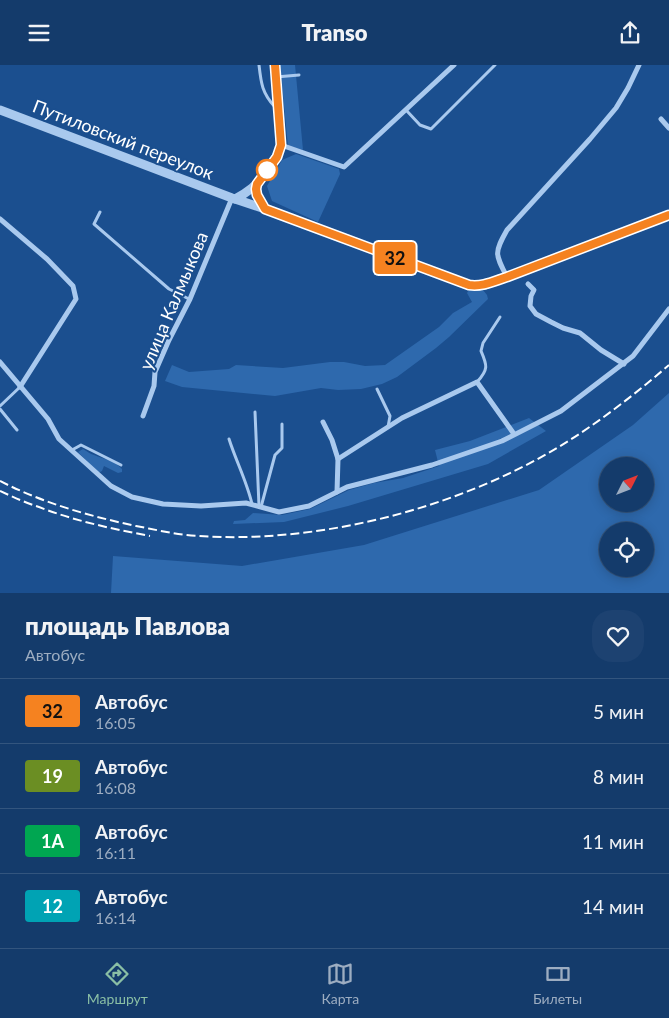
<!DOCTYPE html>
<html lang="ru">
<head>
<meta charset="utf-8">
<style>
	:root { --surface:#143b6b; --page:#1d4271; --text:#f1f3f6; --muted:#9dadc1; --line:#33557e; --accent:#8abfa5 }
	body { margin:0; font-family:Lato,sans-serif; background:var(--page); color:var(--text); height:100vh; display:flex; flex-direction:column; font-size:19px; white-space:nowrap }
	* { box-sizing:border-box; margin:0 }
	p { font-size:16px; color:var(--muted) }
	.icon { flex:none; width:28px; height:28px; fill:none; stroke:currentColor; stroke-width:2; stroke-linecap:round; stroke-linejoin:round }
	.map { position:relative; height:528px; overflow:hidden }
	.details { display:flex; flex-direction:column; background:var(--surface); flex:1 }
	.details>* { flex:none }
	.badge { padding:0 10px; border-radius:4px; font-size:18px; line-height:32px }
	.needle { width:32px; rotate:48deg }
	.tools { position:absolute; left:599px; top:392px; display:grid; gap:10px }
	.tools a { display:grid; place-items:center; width:55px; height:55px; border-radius:50%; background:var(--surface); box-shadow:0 2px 12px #0003,0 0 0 1px var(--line); font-size:25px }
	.map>.badge { position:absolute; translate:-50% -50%; box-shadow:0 0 0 2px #fff }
	.round { display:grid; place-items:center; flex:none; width:52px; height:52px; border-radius:20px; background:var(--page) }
	.head { display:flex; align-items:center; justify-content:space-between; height:85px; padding:0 25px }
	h1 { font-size:24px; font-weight:800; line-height:38px }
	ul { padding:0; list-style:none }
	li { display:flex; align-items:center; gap:15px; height:65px; padding:0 25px; border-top:1px solid var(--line) }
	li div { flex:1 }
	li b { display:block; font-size:19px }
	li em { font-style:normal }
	li .badge { min-width:55px; font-weight:700; text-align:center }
	header { display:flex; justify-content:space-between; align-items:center; height:65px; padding:0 25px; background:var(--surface); font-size:22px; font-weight:800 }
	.dock { display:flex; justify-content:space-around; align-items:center; height:70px; border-top:1px solid var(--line); background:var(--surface); font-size:14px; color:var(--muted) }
	.dock a { display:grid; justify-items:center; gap:2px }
	.dock .active { color:var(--accent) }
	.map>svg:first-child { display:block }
	.green { fill:#2e69ad; fill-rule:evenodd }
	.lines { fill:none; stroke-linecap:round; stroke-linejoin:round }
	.service { stroke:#a9c9ee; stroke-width:3 }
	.minor { stroke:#a9c9ee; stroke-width:5 }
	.tertiary { stroke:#a9c9ee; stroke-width:9 }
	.rail { stroke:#fff; stroke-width:2; stroke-dasharray:9 4; stroke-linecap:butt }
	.line-casing { stroke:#fff; stroke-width:11 }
	.line { stroke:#f58220; stroke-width:8 }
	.stop-dot { fill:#fff; stroke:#f58220; stroke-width:2.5 }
	.labels { text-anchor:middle; stroke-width:4; stroke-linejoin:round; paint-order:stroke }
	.street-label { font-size:18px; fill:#fff; stroke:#1b4f8f }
</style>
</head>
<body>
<header><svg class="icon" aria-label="menu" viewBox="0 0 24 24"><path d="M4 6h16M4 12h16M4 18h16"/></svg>Transo<svg class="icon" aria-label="share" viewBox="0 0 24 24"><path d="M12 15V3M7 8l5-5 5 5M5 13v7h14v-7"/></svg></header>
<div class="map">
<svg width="669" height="528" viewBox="0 0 669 528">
	<rect width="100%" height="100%" fill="#1b4f8f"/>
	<g class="green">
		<polygon points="280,0 295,0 303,85 288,81"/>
		<polygon points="296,89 339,104 340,109 318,157 272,136 267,121 282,95"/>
		<polygon points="469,225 483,225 487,230 488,234 449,272 436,283 397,312 382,319 361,324 338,325 321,323 275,331 182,322 165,316 172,300 189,307 229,304 236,300 283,303 330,297 344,297 365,301 385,300 439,262 453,248 472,237 467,228"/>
		<path d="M 669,328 L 669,528 L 111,528 L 113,491 L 242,501 L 364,480 L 539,425 L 633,360 ZM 608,401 L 645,401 L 645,439 L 608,439 ZM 608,466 L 645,466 L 645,504 L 608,504 Z"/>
		<polygon points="529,353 546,366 488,399 348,441 284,457 233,459 234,456 245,455 253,448 282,450 310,444 349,425 374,418 403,413 439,401 435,385 470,376"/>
		<path d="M 83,384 C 87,386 90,389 94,390 C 104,394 115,396 122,404 L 122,407 L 118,408 L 104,401 L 102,406 L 98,408 L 78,387 Z"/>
	</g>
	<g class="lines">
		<g class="service">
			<path d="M 259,0 C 261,18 262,28 275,42"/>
			<polyline points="276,12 299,10"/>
			<polyline points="406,45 420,60 431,64 495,0"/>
			<polyline points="100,147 94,159 169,224 189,234"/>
			<path d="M 477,317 C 489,304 487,300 481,286 L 483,278 L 500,252"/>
			<polyline points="377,324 390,351 388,362"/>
			<polyline points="0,341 20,322"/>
			<polyline points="0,344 17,365"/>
			<polyline points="255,347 259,441"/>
			<path d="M 229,374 C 236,396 247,417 252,439"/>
			<polyline points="72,385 81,380 121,400"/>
			<polyline points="261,442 275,390 282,383 282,359"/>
		</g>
		<g class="minor">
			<polyline points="661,54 669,63"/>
			<polyline points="281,80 344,102 454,0"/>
			<polyline points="0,154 47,194 73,221 76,234 20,322"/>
			<path d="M 507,212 C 495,189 494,188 507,165 L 590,74 L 616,43 L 628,23 L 639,0"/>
			<polyline points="528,219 534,225 531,231 530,241 536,249 551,257 563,263 580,268 601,285 624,299"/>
			<polyline points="0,297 48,354 59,374 111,421 132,432 163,439 201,441 246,438 279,447 309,441 347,422 432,400 502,376 561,346 633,291 669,244"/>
			<polyline points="143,351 154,321 155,307 169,275 190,234 232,133"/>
			<polyline points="323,357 332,375 338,394 337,427"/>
			<polyline points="338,394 402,353 477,317 514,369"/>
		</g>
		<g class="tertiary">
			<polyline points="0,45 232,133 265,144 469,220 477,221 485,220 669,150"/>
			<path d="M 257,119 C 255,129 259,136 265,144"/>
			<path d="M 235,134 C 241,131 247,127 252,123 C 262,115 278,92 281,80 L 275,0"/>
		</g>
		<g class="rail">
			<path d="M 0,416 C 43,438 89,451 136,461 C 157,465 178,470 199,471 C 317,479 455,444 557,383 C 597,359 634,330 669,300"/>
			<path d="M 0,426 C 13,432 26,438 39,442 C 75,456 113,464 150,471"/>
		</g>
	</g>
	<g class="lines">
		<defs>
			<path id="line" d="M 275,0 L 281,80 L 277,92 L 257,119 L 256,124 L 257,130 L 265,144 L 469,220 C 483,222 494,216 507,212 L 669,150"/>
		</defs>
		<use href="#line" class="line-casing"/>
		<use href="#line" class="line"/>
	</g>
	<circle class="stop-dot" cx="267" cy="105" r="10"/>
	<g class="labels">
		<g class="street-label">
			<text transform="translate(123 75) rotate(21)" y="6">Путиловский переулок</text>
			<text transform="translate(174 236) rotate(-67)" y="6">улица Калмыкова</text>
		</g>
	</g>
</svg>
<div class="tools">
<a><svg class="needle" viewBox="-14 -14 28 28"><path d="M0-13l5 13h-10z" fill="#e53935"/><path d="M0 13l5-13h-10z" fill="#9dadc1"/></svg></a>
<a><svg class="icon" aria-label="locate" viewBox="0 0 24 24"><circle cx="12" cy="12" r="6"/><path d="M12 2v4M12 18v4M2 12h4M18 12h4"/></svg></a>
</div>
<b class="badge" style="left:395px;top:193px;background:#f58220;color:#111">32</b>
</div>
<section class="details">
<div class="head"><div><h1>площадь Павлова</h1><p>Автобус</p></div><a class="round"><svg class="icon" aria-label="heart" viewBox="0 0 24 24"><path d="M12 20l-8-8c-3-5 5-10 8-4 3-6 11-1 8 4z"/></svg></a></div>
<ul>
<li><span class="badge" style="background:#f58220;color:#111">32</span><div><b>Автобус</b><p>16:05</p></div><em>5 мин</em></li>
<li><span class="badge" style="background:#6b8e23;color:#fff">19</span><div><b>Автобус</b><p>16:08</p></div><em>8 мин</em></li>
<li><span class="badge" style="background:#00a651;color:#fff">1А</span><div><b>Автобус</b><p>16:11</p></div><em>11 мин</em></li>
<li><span class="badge" style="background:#00a3b4;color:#fff">12</span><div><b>Автобус</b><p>16:14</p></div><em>14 мин</em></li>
</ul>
</section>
<nav class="dock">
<a class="active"><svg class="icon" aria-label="directions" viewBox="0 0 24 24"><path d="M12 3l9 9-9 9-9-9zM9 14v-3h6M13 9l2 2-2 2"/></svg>Маршрут</a>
<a><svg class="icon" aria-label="map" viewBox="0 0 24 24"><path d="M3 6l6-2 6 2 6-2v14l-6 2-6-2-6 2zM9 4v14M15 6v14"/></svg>Карта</a>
<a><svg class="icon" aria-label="tickets" viewBox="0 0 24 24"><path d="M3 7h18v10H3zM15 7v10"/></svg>Билеты</a>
</nav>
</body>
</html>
